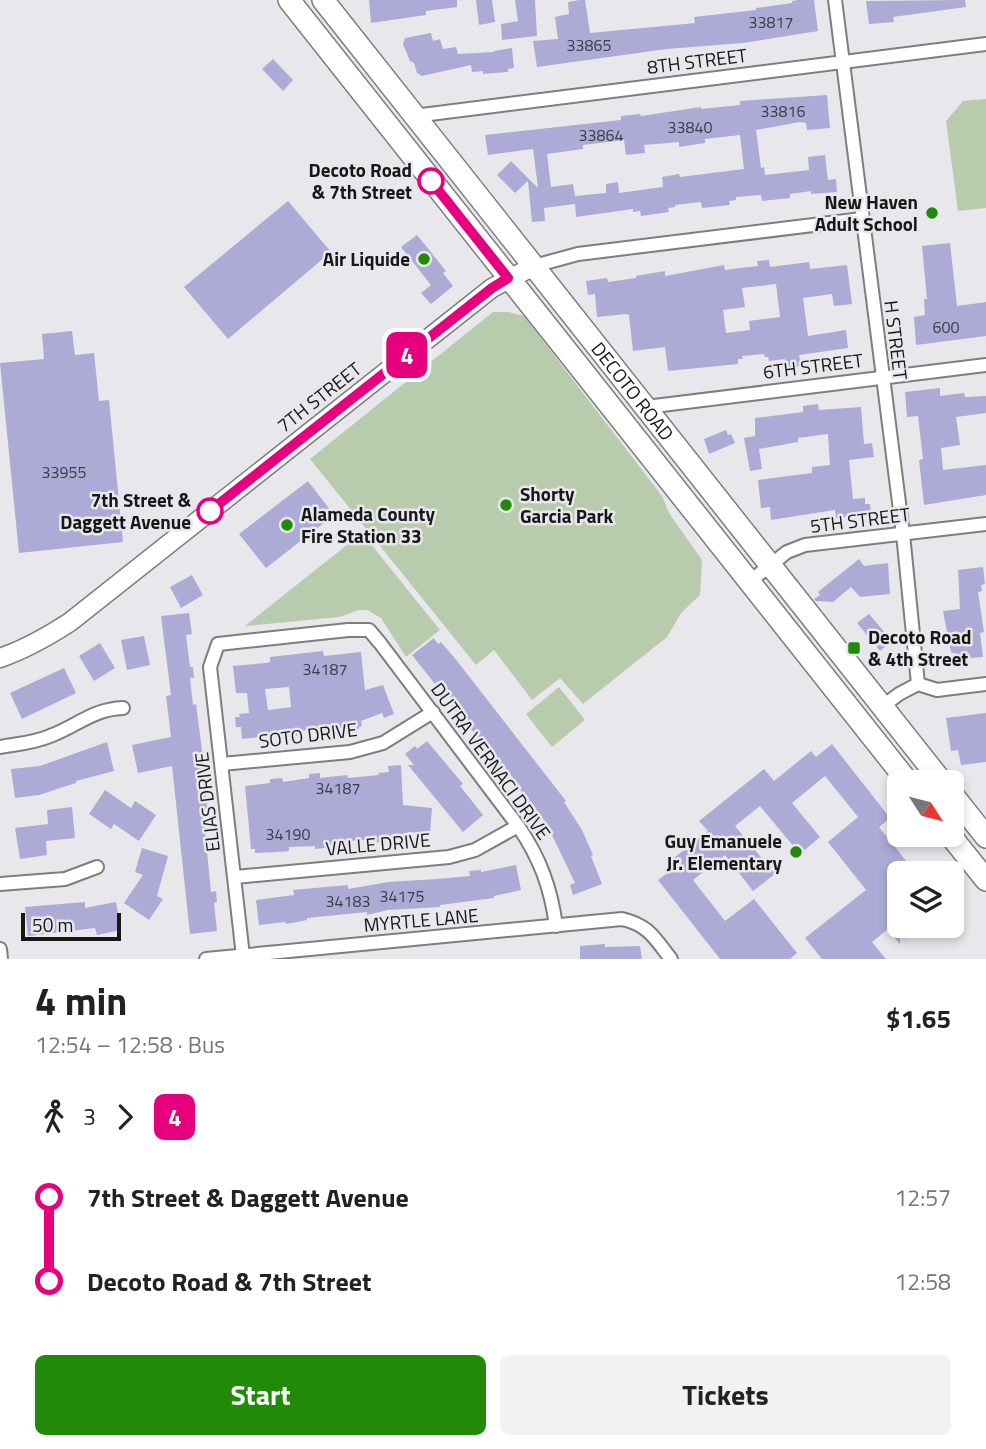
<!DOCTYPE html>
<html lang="en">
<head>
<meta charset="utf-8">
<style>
	:root { --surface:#fff; --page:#f2f2f2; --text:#222; --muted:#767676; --accent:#218b09 }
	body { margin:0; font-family:"Titillium Web",sans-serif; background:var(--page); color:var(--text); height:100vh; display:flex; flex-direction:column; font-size:26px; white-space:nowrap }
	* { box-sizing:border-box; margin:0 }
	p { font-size:23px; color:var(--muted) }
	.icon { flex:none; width:38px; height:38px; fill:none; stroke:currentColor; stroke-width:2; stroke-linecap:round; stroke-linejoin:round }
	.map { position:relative; height:959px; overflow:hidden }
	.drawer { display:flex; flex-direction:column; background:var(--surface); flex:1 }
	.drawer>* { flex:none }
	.badge { padding:0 14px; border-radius:10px; font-size:24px; line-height:46px }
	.needle { width:46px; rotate:126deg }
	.controls { position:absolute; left:887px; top:770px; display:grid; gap:14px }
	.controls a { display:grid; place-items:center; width:77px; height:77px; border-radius:10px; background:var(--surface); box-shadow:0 4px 10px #0003; font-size:35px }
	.scale { position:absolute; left:21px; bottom:18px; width:100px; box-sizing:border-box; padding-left:7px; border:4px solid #171718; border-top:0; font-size:19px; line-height:24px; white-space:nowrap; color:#171718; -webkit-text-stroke:5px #e8e8ec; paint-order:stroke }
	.map>.badge { position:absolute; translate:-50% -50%; box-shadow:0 0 0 4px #fff }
	.legs { display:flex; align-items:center; gap:10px; height:77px; padding:0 35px; font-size:23px }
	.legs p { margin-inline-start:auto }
	.summary { display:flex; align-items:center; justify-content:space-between; height:119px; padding:0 35px }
	h1 { font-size:38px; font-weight:700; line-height:52px }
	.button { display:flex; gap:14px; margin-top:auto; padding:14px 35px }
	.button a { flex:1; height:80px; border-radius:10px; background:var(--accent); color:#fff; font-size:28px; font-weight:700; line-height:80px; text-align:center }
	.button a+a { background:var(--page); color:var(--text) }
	ul { padding:0 35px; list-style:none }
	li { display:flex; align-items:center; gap:24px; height:84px; font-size:26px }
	li i { display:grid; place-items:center; width:10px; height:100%; margin:0 9px; background:currentColor }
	li i::after { content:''; width:18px; height:18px; margin:-9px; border:5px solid; border-radius:50%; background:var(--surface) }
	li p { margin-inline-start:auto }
	li:first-child i { background:linear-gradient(#0000 50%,currentColor 0) }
	li:last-child i { background:linear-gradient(currentColor 50%,#0000 0) }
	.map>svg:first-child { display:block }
	.green { fill:#b8cbad }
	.building { fill:#ababd5; fill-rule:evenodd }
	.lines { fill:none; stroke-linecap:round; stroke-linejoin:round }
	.street-casing { stroke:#7e7e81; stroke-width:16 }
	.secondary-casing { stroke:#7e7e81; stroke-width:21 }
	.primary-casing { stroke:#7e7e81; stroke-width:24 }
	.street { stroke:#fff; stroke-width:12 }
	.secondary { stroke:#fff; stroke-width:18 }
	.primary { stroke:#fff; stroke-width:21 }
	.line-1-casing { stroke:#fff; stroke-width:16 }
	.line-1 { stroke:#e6007e; stroke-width:10 }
	.stop-1-dot { fill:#fff; stroke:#e6007e; stroke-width:3.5 }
	.poi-dot { fill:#218b09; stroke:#e8e8ec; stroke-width:2.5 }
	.labels { text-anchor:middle; stroke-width:5; stroke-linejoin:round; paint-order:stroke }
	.number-label { font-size:16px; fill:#3c3c47 }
	.street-label { font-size:19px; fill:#171718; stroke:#e8e8ec }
	.stop-label { font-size:19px; font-weight:bold; fill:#171718; stroke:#e8e8ec; text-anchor:end }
	.poi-label { font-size:19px; font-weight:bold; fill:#171718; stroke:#e8e8ec; text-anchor:end }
</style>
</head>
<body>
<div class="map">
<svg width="986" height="959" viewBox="0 0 986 959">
	<rect width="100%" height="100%" fill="#e8e8ec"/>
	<g class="green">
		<polygon points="986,99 986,208 958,211 946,121 963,101"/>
		<polygon points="493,312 508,312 524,316 662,496 669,513 702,560 700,595 681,613 667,637 583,704 560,678 532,700 494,650 476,665 310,459"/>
		<polygon points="362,533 440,630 406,657 381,618 367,610 359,610 339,617 245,626"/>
		<polygon points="559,687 585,720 552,747 526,714"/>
	</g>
	<g class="building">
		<polygon points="369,0 457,0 457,7 426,11 426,15 371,23"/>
		<polygon points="476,0 492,0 495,22 479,25"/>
		<polygon points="515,0 535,0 537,36 502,40 501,24 518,21"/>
		<polygon points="580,0 585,0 590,33 695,23 694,17 756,10 756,8 792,3 792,1 798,0 814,0 818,31 743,43 667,49 537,67 533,41 558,39 555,17 569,14 568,2"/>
		<polygon points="965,0 966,7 893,17 894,22 869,24 866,1"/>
		<polygon points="431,33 433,41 440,39 443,49 456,47 458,54 494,52 494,51 512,48 514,68 508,69 508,72 483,74 483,71 472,72 471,65 422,76 417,73 414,63 410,61 403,44 405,38"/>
		<polygon points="273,59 293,80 283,91 262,69"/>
		<path d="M 827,95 L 830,128 L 807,130 L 806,123 L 800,122 L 756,130 L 761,168 L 764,167 L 765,175 L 809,170 L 808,157 L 825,155 L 828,180 L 836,179 L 837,192 L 811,194 L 811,191 L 790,194 L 790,198 L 762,201 L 761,195 L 736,197 L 736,200 L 729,201 L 730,205 L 702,208 L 701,202 L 675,205 L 675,207 L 668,208 L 669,212 L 641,216 L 640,211 L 633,212 L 633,209 L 576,217 L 575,204 L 544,208 L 545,221 L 532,222 L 528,181 L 515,193 L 497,175 L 511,161 L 538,188 L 533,149 L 488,155 L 485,135 L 621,120 L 621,116 L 640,114 L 641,116 L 701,107 L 701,109 L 740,105 L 740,101 ZM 740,135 L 744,169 L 680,177 L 679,174 L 662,177 L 663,187 L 619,193 L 618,182 L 606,184 L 606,193 L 575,196 L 573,184 L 551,187 L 547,154 L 583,149 L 583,145 L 624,140 L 626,155 L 645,153 L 644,145 L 679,142 L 679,147 L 705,143 L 705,139 Z"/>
		<polygon points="288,201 331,252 228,339 184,287"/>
		<polygon points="417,235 446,271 443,273 453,286 431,304 421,293 431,285 401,247"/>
		<polygon points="950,243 957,306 986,302 986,336 916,345 914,317 925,315 924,299 927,299 922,246"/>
		<path d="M 769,260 L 770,267 L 809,262 L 810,269 L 847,265 L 852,304 L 834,306 L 832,294 L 803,298 L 808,336 L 846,330 L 848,348 L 799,355 L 801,366 L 786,368 L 785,359 L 769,361 L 768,357 L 765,357 L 764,354 L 742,356 L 743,359 L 738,359 L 738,364 L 668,371 L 665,347 L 633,351 L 629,315 L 626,314 L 597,317 L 595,294 L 588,295 L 586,281 L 607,278 L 608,282 L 636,278 L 636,276 L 665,271 L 665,276 L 724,265 L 725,270 L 732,269 L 758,266 L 757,261 ZM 776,284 L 780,317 L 749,321 L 750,330 L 726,333 L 723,310 L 745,307 L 742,288 Z"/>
		<polygon points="72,331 75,355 94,353 99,401 109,400 123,542 19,553 0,363 44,359 42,334"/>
		<polygon points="940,388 940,396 964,393 965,397 986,396 986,413 956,417 960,445 941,448 943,470 986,465 986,495 924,505 919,460 923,459 918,416 907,417 905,392"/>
		<polygon points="818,404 819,410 861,407 864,444 872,443 874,457 849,460 853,499 865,498 865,504 870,504 871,515 836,518 835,510 771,520 770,507 761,508 758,480 812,473 812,467 830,465 828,434 798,438 798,442 759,449 762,469 750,471 744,438 755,436 755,418 803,412 803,406"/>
		<polygon points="726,430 728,435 731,434 735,443 709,454 704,439"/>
		<polygon points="308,481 334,515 266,568 239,534"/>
		<polygon points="859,559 864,566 888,563 890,594 860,597 851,587 833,602 816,601 814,599 820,595 818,592"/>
		<polygon points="983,567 985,584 981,585 982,591 978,592 984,632 980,633 983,657 957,659 956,654 951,652 943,611 960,609 958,570"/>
		<polygon points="192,575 203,595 181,608 170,587"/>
		<polygon points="189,613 192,634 186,635 190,667 193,667 194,678 190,678 193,705 196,704 203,758 200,758 208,812 203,812 211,892 216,891 217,902 214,903 217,931 190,934 172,766 138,773 132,745 171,737 166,696 171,695 161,616"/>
		<polygon points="869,614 892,641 880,651 857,623"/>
		<polygon points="144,636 150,665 127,670 121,640"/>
		<polygon points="434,638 438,644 441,642 457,661 566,801 564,802 582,830 593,855 591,856 602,884 573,895 570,885 575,883 551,833 553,832 527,797 520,790 522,788 451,706 455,703 438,681 435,684 412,655"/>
		<polygon points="100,643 115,668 94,681 79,656"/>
		<path d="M 323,651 L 324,656 L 361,652 L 365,690 L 383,685 L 394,714 L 384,718 L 382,713 L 361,721 L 362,726 L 359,727 L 359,729 L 324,734 L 324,729 L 297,731 L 297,736 L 286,737 L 286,734 L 242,739 L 241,727 L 236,727 L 235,717 L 240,717 L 239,714 L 249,713 L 247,693 L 236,693 L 233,666 L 266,663 L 270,662 L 270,657 ZM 289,687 L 291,707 L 268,710 L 265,689 Z"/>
		<polygon points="64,668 76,693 22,719 10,693"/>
		<polygon points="986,713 986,762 961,765 958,750 951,751 946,718"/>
		<polygon points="427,741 463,784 460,786 483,815 463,832 408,765 414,765 405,754 415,746 417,749"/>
		<polygon points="107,742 114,771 76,781 76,783 39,795 15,798 11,769 40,766"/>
		<polygon points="832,744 890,818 879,827 907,862 899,867 900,926 922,926 905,939 902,934 900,936 900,944 888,929 872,942 886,959 822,959 805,938 866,890 828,842 858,817 825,776 792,803 820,837 800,854 760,806 735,826 775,874 753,891 725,855 693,880 725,921 754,899 797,953 790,959 720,959 658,880 675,867 670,861 708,831 699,821 764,769 774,781 811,751 816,757"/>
		<polygon points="401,765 403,805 432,808 430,833 407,832 408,834 396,835 396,840 369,843 369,840 343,841 344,846 315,849 315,846 289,847 289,851 278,852 255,853 255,849 251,849 245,786 270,783 270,779 282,778 283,782 309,778 309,774 320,773 320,778 347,775 348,778 379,775 378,773 389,772 388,766"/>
		<polygon points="105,790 131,808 135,801 156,815 139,841 114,824 111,829 89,814"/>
		<polygon points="72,807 75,838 46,841 47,855 20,859 15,828 48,824 47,810"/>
		<polygon points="142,848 168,856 157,896 163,899 149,920 124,903 143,875 135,872"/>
		<polygon points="516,865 521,890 494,896 494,898 440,905 440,907 388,910 367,915 367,912 307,918 307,920 286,924 285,922 259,925 256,900 294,895 293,890 348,885 348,889 388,882 437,879 470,876 469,871 481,870 481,872"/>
		<polygon points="85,902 85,908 116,902 121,930 97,935 95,928 28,936 25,907"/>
		<polygon points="605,944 605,947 640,946 642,959 580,959 580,946"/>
	</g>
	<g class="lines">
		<defs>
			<g id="street">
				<polyline points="835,0 903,534 918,684"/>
				<polyline points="414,116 986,44"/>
				<polyline points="534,266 578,254 862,219"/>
				<polyline points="646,407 986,365"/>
				<polyline points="749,582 787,552 805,545 986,524"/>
				<polyline points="882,707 899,694 918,684 937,690 986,684"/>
				<path d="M 0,747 C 17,744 34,743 50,736 C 77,726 93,709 123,708"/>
				<polyline points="222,764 350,752 383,743 433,712"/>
				<polyline points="235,877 449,857 475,850 518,826"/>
				<polyline points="0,884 65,879 97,867"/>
				<polyline points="0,949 1,959"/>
				<path d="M 243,956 L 210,667 L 218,644 L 348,630 L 369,630 L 380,643 L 518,826 C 540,858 551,888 556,926"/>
				<path d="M 206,959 L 622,919 C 649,925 655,939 671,959"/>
			</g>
			<path id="secondary" d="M 0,658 C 26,649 47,637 70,622 L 492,288 L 534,266"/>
			<g id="primary">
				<polyline points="289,0 908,782"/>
				<path id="s1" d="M 323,0 L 942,782"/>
				<polyline points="952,794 986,837"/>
				<polyline points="950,835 986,880"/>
			</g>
		</defs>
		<use href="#street" class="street-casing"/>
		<use href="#secondary" class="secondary-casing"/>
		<use href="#primary" class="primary-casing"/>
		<use href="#street" class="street"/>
		<use href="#secondary" class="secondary"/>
		<use href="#primary" class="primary"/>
	</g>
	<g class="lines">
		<defs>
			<polyline id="line-1" points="210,511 492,288 508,278 431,181"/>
		</defs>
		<use href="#line-1" class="line-1-casing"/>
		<use href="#line-1" class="line-1"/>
	</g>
	<g class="stop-1-dot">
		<circle cx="431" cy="181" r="12"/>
		<circle cx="210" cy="511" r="12"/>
	</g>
	<g class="poi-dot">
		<circle cx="932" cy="213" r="7"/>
		<circle cx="424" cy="259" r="7"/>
		<circle cx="506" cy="505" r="7"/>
		<circle cx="287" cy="525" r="7"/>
		<rect x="847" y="641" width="14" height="14" rx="3.5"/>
		<circle cx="796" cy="852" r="7"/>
	</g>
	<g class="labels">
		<g class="number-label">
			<text x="771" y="28">33817</text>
			<text x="589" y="51">33865</text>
			<text x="783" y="117">33816</text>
			<text x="690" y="133">33840</text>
			<text x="601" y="141">33864</text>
			<text x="946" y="333">600</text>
			<text x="64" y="478">33955</text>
			<text x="325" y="675">34187</text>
			<text x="338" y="794">34187</text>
			<text x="288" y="840">34190</text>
			<text x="402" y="902">34175</text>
			<text x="348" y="907">34183</text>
		</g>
		<g class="street-label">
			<text transform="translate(697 61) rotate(-7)" y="7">8TH STREET</text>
			<text transform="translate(896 340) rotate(83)" y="7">H STREET</text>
			<text transform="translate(813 366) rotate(-7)" y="7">6TH STREET</text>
			<text dy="7" stroke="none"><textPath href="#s1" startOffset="499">DECOTO ROAD</textPath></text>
			<text transform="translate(319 397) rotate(-38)" y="7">7TH STREET</text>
			<text transform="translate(860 520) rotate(-7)" y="7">5TH STREET</text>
			<text transform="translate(308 735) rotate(-7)" y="7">SOTO DRIVE</text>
			<text transform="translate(491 761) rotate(54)" y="7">DUTRA VERNACI DRIVE</text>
			<text transform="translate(207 802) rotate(-97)" y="7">ELIAS DRIVE</text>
			<text transform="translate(378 844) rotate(-5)" y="7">VALLE DRIVE</text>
			<text transform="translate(421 920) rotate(-5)" y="7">MYRTLE LANE</text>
		</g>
		<g class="stop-label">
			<text x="412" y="177">Decoto Road<tspan x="412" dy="22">&amp; 7th Street</tspan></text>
			<text x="191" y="507">7th Street &amp;<tspan x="191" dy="22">Daggett Avenue</tspan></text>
		</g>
		<g class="poi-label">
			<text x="918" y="209">New Haven<tspan x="918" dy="22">Adult School</tspan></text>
			<text x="410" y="266">Air Liquide</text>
			<text x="520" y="501" text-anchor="start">Shorty<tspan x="520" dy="22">Garcia Park</tspan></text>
			<text x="301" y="521" text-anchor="start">Alameda County<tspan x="301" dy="22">Fire Station 33</tspan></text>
			<text x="868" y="644" text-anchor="start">Decoto Road<tspan x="868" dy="22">&amp; 4th Street</tspan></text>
			<text x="782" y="848">Guy Emanuele<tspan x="782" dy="22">Jr. Elementary</tspan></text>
		</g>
	</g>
</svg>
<div class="controls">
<a><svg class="needle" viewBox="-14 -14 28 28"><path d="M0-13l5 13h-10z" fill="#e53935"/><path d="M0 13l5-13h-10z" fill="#767676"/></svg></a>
<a><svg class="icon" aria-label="layers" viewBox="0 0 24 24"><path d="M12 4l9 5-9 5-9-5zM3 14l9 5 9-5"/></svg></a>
</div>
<div class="scale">50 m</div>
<b class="badge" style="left:407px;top:355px;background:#e6007e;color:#fff">4</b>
</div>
<section class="drawer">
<div class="summary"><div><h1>4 min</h1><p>12:54 – 12:58 · Bus</p></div><b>$1.65</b></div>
<div class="legs"><svg class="icon" aria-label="walk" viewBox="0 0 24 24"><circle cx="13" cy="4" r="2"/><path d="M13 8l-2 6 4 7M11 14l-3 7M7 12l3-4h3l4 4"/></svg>3<svg class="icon" aria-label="forward" viewBox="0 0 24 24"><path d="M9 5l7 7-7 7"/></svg><b class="badge" style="background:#e6007e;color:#fff">4</b></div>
<ul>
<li><i style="color:#e6007e"></i><b>7th Street &amp; Daggett Avenue</b><p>12:57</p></li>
<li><i style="color:#e6007e"></i><b>Decoto Road &amp; 7th Street</b><p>12:58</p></li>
</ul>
<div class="button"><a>Start</a><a>Tickets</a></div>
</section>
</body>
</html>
